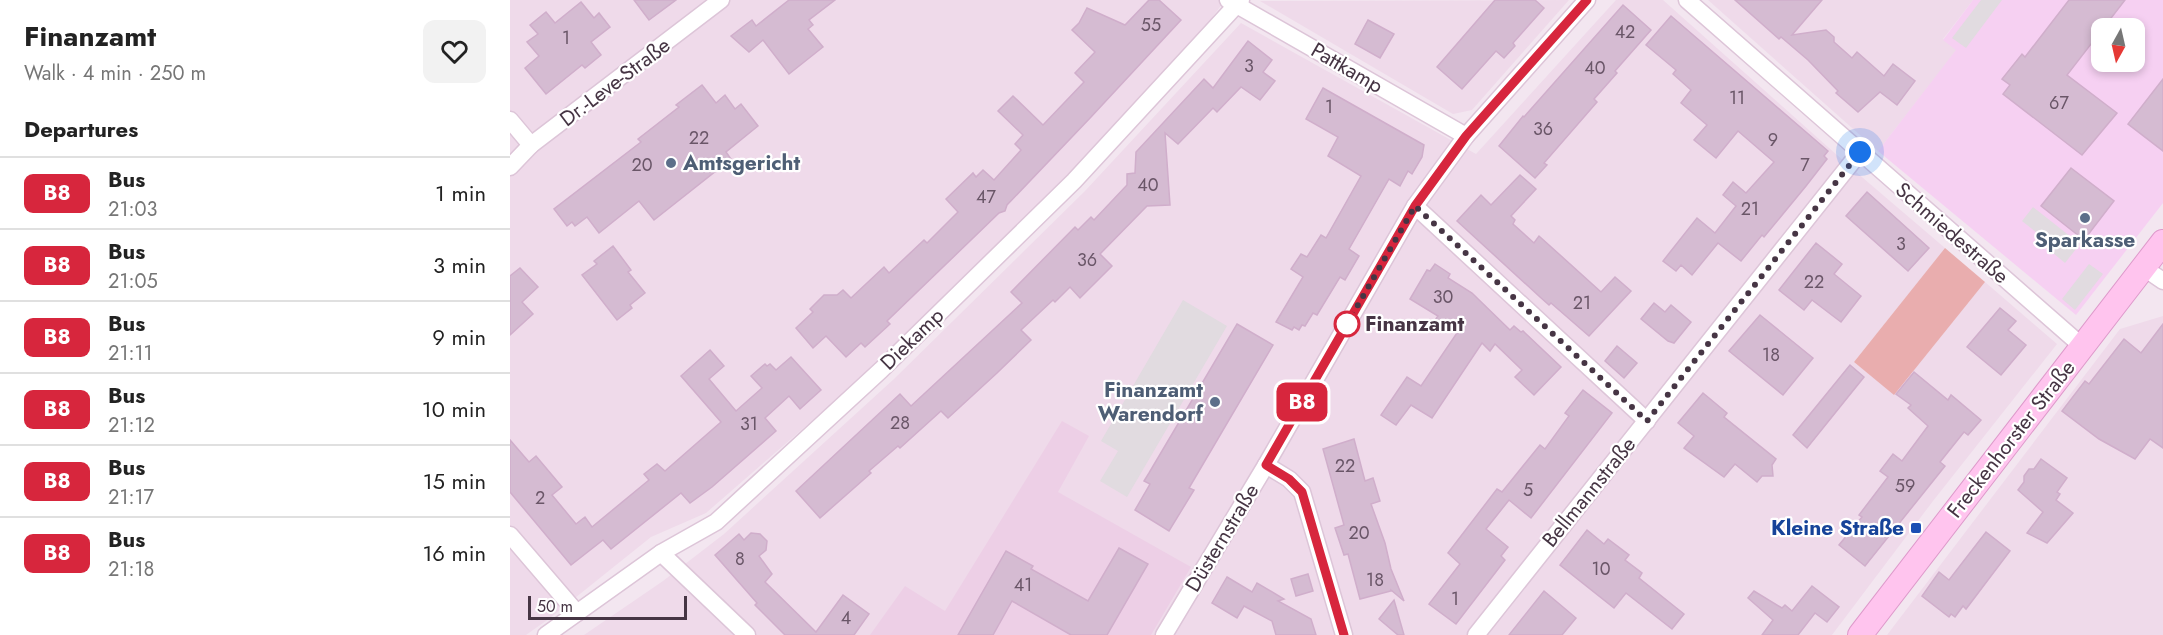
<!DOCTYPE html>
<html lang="en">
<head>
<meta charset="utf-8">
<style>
	:root { --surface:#fff; --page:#f2f2f2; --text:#222; --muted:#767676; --line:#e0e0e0 }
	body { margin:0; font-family:Jost,sans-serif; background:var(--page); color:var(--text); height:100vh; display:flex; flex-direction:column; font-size:22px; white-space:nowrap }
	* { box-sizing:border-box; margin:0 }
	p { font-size:20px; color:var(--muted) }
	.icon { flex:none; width:33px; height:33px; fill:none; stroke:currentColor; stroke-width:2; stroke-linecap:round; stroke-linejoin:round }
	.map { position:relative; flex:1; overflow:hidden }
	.sheet { display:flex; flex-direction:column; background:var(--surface); width:510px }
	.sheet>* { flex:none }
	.badge { padding:0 12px; border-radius:9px; font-size:21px; line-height:39px }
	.needle { width:39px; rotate:188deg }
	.tools { position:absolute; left:1581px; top:18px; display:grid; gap:12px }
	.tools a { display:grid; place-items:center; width:54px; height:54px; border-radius:12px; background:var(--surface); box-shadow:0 3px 9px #0003; font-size:30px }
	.scale { position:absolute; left:18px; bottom:15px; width:159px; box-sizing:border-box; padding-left:6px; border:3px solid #463544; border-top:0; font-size:16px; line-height:21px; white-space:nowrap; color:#463544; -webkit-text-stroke:4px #fff; paint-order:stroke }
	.you { position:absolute; width:30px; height:30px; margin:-15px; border:4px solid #fff; border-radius:50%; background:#1a73e8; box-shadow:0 0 0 9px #1a73e833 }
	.map>.badge { position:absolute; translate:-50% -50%; box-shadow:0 0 0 3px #fff }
	h2 { padding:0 24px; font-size:22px; line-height:54px }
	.round { display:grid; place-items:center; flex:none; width:63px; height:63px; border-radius:12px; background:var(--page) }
	.summary { display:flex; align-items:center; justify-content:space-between; height:102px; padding:0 24px }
	h1 { font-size:28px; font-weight:700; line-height:45px }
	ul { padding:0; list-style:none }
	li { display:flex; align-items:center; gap:18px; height:72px; padding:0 24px; border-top:2px solid var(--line) }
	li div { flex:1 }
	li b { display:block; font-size:22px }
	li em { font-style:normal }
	li .badge { min-width:66px; font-weight:700; text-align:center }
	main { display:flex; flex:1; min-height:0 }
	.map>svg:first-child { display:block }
	.residential { fill:#efdaea }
	.commercial { fill:#f6d0f2; fill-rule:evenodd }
	.education { fill:#edcfe6 }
	.green { fill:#e9adae }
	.parking { fill:#e1dbe0 }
	.building { fill:#d5bbd2; stroke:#d0aecb; stroke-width:1.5 }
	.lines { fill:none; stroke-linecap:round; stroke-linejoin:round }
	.street-casing { stroke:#ddc5d8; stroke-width:19 }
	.secondary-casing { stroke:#de9acb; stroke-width:26 }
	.street { stroke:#fff; stroke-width:16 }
	.secondary { stroke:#ffc4ee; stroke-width:24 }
	.line-casing { stroke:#fff; stroke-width:14 }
	.line { stroke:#d7263d; stroke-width:9 }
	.walk { stroke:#463544; stroke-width:6; stroke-dasharray:0 10.8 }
	.service-dot { fill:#5c6f8a; stroke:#fff; stroke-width:2 }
	.stop-dot { fill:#fff; stroke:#d7263d; stroke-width:3 }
	.transit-dot { fill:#1a4fb4; stroke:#fff; stroke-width:2 }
	.labels { text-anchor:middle; stroke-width:4.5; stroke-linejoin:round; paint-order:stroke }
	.number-label { font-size:18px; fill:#6a5668 }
	.street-label { font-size:21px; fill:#463544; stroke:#fff }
	.service-label { font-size:21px; font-weight:bold; fill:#4e5e75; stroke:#fff; text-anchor:start }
	.stop-label { font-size:21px; font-weight:bold; fill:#463544; stroke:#fff; text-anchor:start }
	.transit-label { font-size:21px; font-weight:bold; fill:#164399; stroke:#fff; text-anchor:end }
</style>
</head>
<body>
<main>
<section class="sheet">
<div class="summary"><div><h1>Finanzamt</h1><p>Walk · 4 min · 250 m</p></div><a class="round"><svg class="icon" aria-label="heart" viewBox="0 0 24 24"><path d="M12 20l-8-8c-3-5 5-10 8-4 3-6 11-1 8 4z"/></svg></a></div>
<h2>Departures</h2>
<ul>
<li><span class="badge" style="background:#d7263d;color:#fff">B8</span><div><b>Bus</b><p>21:03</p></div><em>1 min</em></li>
<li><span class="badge" style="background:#d7263d;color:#fff">B8</span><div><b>Bus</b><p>21:05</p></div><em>3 min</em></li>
<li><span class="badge" style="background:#d7263d;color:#fff">B8</span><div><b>Bus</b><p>21:11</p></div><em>9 min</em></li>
<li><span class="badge" style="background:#d7263d;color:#fff">B8</span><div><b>Bus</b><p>21:12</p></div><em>10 min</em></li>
<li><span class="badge" style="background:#d7263d;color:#fff">B8</span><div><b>Bus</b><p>21:17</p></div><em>15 min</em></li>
<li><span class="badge" style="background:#d7263d;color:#fff">B8</span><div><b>Bus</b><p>21:18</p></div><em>16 min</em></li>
</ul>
</section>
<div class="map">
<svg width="1653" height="635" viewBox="0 0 1653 635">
	<rect width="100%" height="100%" fill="#f3e6f0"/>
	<g class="residential">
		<polygon points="0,0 715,0 701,19 559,175 366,365 196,513 141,537 40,618 16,635 0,635"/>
		<polygon points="1059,0 962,110 943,114 750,1"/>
		<polygon points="1106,0 1153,0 1346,172 1435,248 1344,362 1384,394 1475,282 1547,344 1423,501 1322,635 74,635 153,581 214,534 384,379 575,191 731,23 966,154"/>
		<polygon points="1198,0 1463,0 1433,39 1447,50 1368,151"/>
		<polygon points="1653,316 1653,635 1377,635 1610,329"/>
	</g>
	<path class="commercial" d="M 1463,0 L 1653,0 L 1653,203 L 1566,315 L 1368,151 L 1446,50 L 1433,40 ZM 1592,28 L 1624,28 L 1624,62 L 1592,62 Z"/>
	<polygon class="education" points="552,421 579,436 548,492 681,567 641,635 360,635 395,586 435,611"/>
	<polygon class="green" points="1435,248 1475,282 1384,395 1344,362"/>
	<g class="parking">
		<polygon points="1471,0 1492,0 1456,48 1442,38"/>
		<polygon points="1523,207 1570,244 1555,263 1543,253 1546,248 1512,221"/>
		<polygon points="1579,264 1593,274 1565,310 1552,299"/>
		<polygon points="673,300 717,326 617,497 590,481 608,451 591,441"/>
	</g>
	<g class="building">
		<polygon points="124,0 166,0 139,20"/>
		<polygon points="279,0 325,0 299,20 303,25 298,29 313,47 279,74 253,40 239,52 221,36 242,20 246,26"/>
		<polygon points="639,0 649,0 671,20 581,117 497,205 495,211 489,213 377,321 380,324 355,347 351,343 336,357 316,336 303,348 286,328 303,312 300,309 314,295 327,295 333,290 341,298 374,267 379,273 414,240 417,243 448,212 436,199 463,173 466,177 473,170 484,180 511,150 505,144 513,135 488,111 503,96 533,125 574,82 565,73 585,52 562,30 569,23 577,8 615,25"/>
		<polygon points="985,0 1025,0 1034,8 1003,43 1005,46 994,58 986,51 952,89 927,67"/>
		<polygon points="1225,0 1312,0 1282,35 1316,30 1324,37 1324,42 1342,58 1347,52 1374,76 1383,64 1405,81 1387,105 1370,92 1348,112 1326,93 1328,91 1298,60 1271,37 1269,39"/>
		<polygon points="1559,0 1615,0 1557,75 1607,113 1572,155 1493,94 1500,85 1492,79 1512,54 1515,57"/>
		<polygon points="71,2 84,18 89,13 100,27 81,42 91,55 75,68 72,65 36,94 15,68 29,56 17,42 28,34 20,25 36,12 45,23"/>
		<polygon points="1113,5 1141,30 1105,71 1107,73 1084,99 1087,102 1034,163 1037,165 1025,178 989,146 1013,116 1014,117"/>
		<polygon points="1161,16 1318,151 1314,156 1317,159 1296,186 1254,237 1252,235 1231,261 1208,243 1182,275 1171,265 1166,271 1153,261 1187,218 1205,233 1226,206 1213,195 1223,182 1236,193 1264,162 1228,131 1206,158 1184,140 1197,125 1171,103 1181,90 1163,74 1166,70 1136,45"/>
		<polygon points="858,20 884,34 870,58 845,44"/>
		<polygon points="738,41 762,60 753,72 765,81 750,100 731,87 707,112 703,108 668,144 655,133 660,205 637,206 590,254 602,266 570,298 560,287 545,302 543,300 511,330 521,340 487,373 438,418 431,411 390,448 388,446 359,471 361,473 310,518 286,491 390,394 401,406 512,303 501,292 565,227 568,230 581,217 584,220 617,185 617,174 625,173 626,152 694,79 703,88"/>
		<polygon points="1653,79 1653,151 1618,124"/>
		<polygon points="192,85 206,103 215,95 225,109 231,104 248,126 216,152 221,159 144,220 129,201 89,233 77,217 65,226 62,222 57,226 44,209 131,142 128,139 169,107 166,105"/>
		<polygon points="813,88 914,145 912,157 902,174 898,171 890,186 879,179 839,249 849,256 835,280 830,277 807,315 803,313 795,326 792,325 789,330 784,327 782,330 766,322 793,277 781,269 791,254 797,257 811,235 816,238 851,176 818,156 828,137 796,119"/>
		<polygon points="1561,168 1604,201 1574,240 1531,206"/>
		<polygon points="1010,175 1026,189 1001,216 1005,220 1003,224 1024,243 1029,236 1091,292 1105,277 1121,291 1079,336 1041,303 1039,305 1030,297 947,221 971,195 981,205"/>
		<polygon points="1357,192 1419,248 1398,271 1336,216"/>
		<polygon points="1306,243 1332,264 1324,274 1351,296 1331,322 1302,300 1294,310 1269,290"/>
		<polygon points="103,246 121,270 118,272 135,293 120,305 122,308 107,320 72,275 87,264 84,261"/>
		<polygon points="925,264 940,274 938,278 962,293 1000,330 1004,326 1011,332 1013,331 1051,367 1024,395 1005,377 1012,370 985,344 980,351 972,343 922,418 901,405 886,425 871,415 897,377 911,386 947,333 925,320 928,316 900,299 917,270 920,271"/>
		<polygon points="10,268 28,287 12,302 23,314 0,335 0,276"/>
		<polygon points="1144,303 1155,312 1161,305 1181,322 1164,343 1158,341 1131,319"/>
		<polygon points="1490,308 1506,321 1498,330 1516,345 1491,375 1457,347"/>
		<polygon points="1250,315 1303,358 1273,395 1219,351"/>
		<polygon points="727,324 763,345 679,488 684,490 659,531 625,510 640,484 634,481 639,473"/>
		<polygon points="1653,324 1653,448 1640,439 1625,459 1589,439 1552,411 1575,381 1579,384 1614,339 1631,353"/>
		<polygon points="1107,346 1127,363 1114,378 1095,361"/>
		<polygon points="200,350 214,366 199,379 226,411 252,388 241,376 255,364 257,366 260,364 266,370 281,357 311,390 290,409 279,396 255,418 266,431 202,487 180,503 171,493 101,549 93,540 61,565 0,492 0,440 19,462 26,456 52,487 42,495 66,524 75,517 82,527 139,480 134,474 147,464 155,471 211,422 171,376"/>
		<polygon points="1340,365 1354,377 1297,448 1283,435"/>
		<polygon points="1404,372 1438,400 1441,395 1471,420 1458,435 1454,432 1430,462 1435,466 1355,566 1329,545 1352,517 1349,515 1378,477 1370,471 1383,454 1392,461 1418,426 1398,408 1401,405 1386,394"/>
		<polygon points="1073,390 1102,413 1021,518 999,500 976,529 998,547 991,556 995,560 946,624 919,604 950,564 938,553 987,489 992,492 1030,445 1035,449 1059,416 1055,413"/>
		<polygon points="1193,393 1217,413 1214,417 1266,459 1262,465 1263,476 1252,476 1247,482 1225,464 1214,477 1174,448 1184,436 1168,423"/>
		<polygon points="844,439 855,481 863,478 870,501 861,504 875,543 881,569 894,601 881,590 881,591 850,599 838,554 834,555 825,528 834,525 813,449"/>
		<polygon points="1531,459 1557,478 1547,492 1550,494 1546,500 1563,513 1537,543 1517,533 1533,512 1508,490 1514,482 1514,476 1519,469 1524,469"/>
		<polygon points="1077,530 1094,544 1098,539 1119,555 1115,560 1132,573 1129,578 1174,614 1162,629 1116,593 1104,608 1050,565"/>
		<polygon points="1476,532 1500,551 1456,609 1453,606 1445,617 1441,614 1439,617 1412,596 1429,572 1439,580"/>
		<polygon points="241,533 250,534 257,541 256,550 249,556 262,574 255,582 306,632 333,595 359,614 344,635 275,635 245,605 247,603 205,555 229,534 234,540"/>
		<polygon points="609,548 638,564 597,635 561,635 502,601 483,635 448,635 496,551 523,566 521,569 578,601"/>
		<polygon points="798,574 803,591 786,596 781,579"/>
		<polygon points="717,577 742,592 747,583 774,599 768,601 801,619 806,635 766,635 762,621 734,606 727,618 702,603"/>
		<polygon points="1302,586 1329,607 1317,622 1305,613 1288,635 1252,635 1263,620 1238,598 1244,591 1272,608 1275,605 1282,611"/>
		<polygon points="1034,591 1066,618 1052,635 999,635"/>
		<polygon points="884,600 894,635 888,635 869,619"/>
	</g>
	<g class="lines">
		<defs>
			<g id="street">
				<polyline points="718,0 956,136"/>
				<polyline points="1177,0 1573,347"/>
				<polyline points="0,120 21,145"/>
				<polyline points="0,167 21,145 211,0"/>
				<polyline points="905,206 1137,421"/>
				<polyline points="1634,268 1653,281"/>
				<polyline points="756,465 779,479 792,492 834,635"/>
				<polyline points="0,535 67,613"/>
				<polyline points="151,553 237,635"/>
				<polyline points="36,635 151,553 206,522 371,370 564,181 731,0"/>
				<polyline points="654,635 756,465 905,206 956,136 1077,0"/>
				<polyline points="966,635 1350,152"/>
			</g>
			<polyline id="secondary" points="1350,635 1653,242"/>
		</defs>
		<use href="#street" class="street-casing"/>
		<use href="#secondary" class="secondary-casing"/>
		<use href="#street" class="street"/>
		<use href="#secondary" class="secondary"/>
	</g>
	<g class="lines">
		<defs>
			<polyline id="line" points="834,635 792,492 779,479 756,465 905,206 956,136 1077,0"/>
		</defs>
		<use href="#line" class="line-casing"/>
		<use href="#line" class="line"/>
		<polyline class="walk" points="837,324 905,206 1137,421 1350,152"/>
	</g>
	<g class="service-dot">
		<circle cx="161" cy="163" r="6"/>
		<circle cx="1575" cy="218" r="6"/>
		<circle cx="705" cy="402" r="6"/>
	</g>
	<circle class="stop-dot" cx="837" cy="324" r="12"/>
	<rect class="transit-dot" x="1400" y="522" width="12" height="12" rx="3"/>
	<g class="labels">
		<g class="number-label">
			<text x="641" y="31">55</text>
			<text x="1115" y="38">42</text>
			<text x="56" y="44">1</text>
			<text x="739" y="72">3</text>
			<text x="1085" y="74">40</text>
			<text x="1227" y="104">11</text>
			<text x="1549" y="109">67</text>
			<text x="819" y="113">1</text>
			<text x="1033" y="135">36</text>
			<text x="189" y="144">22</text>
			<text x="1263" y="146">9</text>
			<text x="132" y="171">20</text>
			<text x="1295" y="171">7</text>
			<text x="638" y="191">40</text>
			<text x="476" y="203">47</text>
			<text x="1240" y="215">21</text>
			<text x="1391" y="250">3</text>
			<text x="577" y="266">36</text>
			<text x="1304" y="288">22</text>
			<text x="933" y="303">30</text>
			<text x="1072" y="309">21</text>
			<text x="1261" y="361">18</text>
			<text x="390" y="429">28</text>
			<text x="239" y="430">31</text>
			<text x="835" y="472">22</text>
			<text x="1395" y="492">59</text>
			<text x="1018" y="496">5</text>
			<text x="30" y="504">2</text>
			<text x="849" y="539">20</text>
			<text x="230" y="565">8</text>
			<text x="1091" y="575">10</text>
			<text x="865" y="586">18</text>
			<text x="513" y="591">41</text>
			<text x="945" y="605">1</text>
			<text x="336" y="624">4</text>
		</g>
		<g class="street-label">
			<text transform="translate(837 68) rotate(30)" y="7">Pattkamp</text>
			<text transform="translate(105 82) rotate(-37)" y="7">Dr.-Leve-Straße</text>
			<text transform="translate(1442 233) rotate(41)" y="7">Schmiedestraße</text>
			<text transform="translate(402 339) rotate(-44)" y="7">Diekamp</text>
			<text transform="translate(1501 439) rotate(-52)" y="7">Freckenhorster Straße</text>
			<text transform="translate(1079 492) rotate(-51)" y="7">Bellmannstraße</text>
			<text transform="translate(712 538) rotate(-59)" y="7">Düsternstraße</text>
		</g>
		<g class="service-label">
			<text x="173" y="170">Amtsgericht</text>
			<text x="1575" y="247" text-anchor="middle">Sparkasse</text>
			<text x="693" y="397" text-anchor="end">Finanzamt<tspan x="693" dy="24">Warendorf</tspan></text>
		</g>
		<g class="stop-label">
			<text x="855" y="331">Finanzamt</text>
		</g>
		<g class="transit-label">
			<text x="1394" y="535">Kleine Straße</text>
		</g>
	</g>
</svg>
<div class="tools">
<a><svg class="needle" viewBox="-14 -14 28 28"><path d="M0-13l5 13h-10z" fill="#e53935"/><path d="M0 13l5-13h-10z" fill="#767676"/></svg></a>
</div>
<div class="scale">50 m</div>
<div class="you" style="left:1350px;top:152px"></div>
<b class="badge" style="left:792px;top:402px;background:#d7263d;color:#fff">B8</b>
</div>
</main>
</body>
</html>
